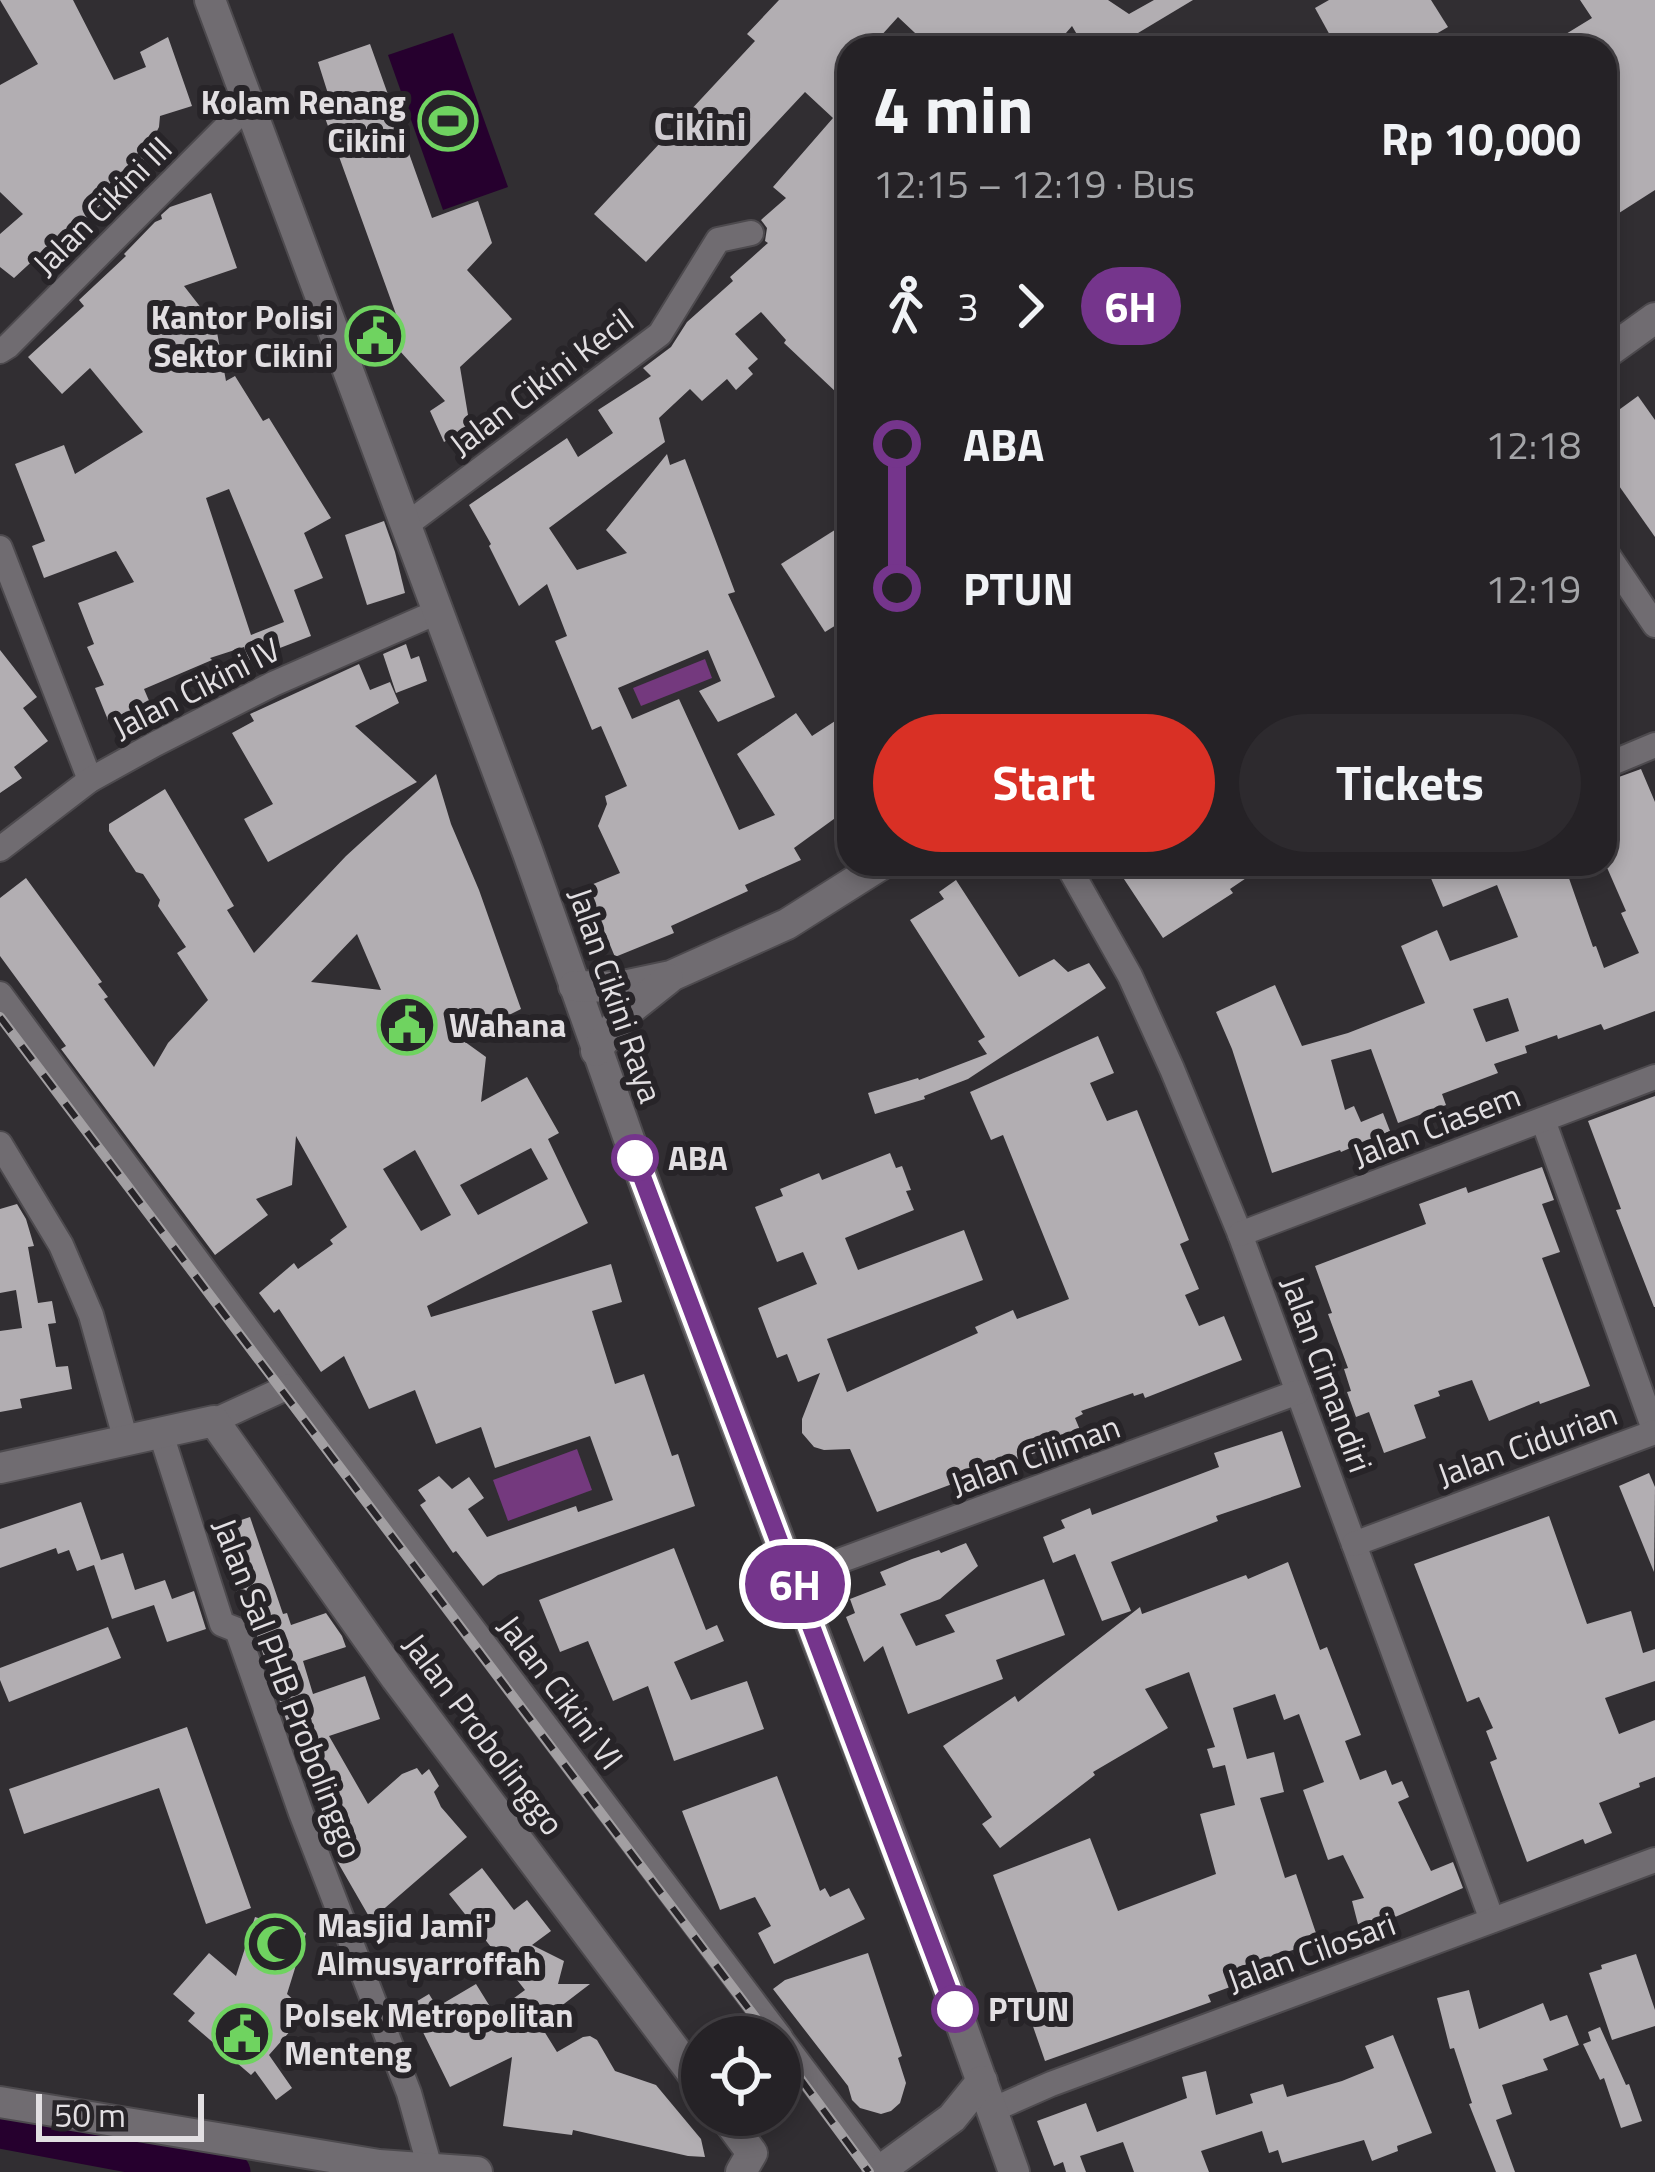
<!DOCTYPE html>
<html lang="en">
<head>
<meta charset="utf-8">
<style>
	:root { --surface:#252226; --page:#2d2a2e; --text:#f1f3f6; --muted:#a3a4a7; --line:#423f43; --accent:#d93025 }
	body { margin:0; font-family:"Titillium Web",sans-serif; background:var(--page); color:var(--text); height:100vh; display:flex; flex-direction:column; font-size:45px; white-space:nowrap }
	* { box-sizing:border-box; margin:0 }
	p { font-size:39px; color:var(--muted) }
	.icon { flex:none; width:66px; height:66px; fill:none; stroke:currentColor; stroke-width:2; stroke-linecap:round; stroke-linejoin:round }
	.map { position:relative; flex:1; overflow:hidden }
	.details { position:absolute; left:837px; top:36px; width:780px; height:840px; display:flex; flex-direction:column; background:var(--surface); border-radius:36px; box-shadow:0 6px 18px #0003,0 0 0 3px var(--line) }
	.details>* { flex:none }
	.badge { padding:0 24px; border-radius:39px; font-size:42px; line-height:78px }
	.fabs { position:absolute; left:681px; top:2016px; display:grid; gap:24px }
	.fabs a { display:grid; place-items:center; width:120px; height:120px; border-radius:50%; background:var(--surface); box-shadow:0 6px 18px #0003,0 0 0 3px var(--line); font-size:60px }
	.scale { position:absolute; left:36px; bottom:30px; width:168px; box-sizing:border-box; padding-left:12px; border:6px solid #e2dfe2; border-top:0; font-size:33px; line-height:42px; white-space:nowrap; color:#e2dfe2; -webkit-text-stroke:9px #272428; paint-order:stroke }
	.map>.badge { position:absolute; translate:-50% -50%; box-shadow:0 0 0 6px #fff }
	.legs { display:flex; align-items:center; gap:18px; height:132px; padding:0 36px; font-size:39px }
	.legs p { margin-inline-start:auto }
	.summary { display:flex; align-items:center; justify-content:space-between; height:204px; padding:0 36px }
	h1 { font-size:66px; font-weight:700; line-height:90px }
	.cta { display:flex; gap:24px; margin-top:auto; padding:24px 36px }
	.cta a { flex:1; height:138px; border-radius:72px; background:var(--accent); color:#fff; font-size:48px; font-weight:700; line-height:138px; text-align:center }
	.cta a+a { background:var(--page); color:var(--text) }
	ul { padding:0 36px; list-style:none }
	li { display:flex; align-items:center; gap:42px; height:144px; font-size:45px }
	li i { display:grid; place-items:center; width:18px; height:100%; margin:0 15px; background:currentColor }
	li i::after { content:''; width:30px; height:30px; margin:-15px; border:9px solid; border-radius:50%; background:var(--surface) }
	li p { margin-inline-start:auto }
	li:first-child i { background:linear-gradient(#0000 50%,currentColor 0) }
	li:last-child i { background:linear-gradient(currentColor 50%,#0000 0) }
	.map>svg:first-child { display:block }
	.green { fill:#74397e }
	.water { fill:#26002e }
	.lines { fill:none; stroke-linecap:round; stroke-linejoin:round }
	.river { stroke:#26002e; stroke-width:39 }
	.building { fill:#b2aeb2; fill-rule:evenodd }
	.street-casing { stroke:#4d4a4e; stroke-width:28 }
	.secondary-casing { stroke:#4d4a4e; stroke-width:34 }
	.street { stroke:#706c71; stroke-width:24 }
	.secondary { stroke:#706c71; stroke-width:30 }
	.rail-casing { stroke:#a29fa2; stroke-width:10 }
	.rail { stroke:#272428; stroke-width:6; stroke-dasharray:18; stroke-linecap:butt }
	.line-1-casing { stroke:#fff; stroke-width:27 }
	.line-1 { stroke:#75358c; stroke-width:18 }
	.stop-1-dot { fill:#fff; stroke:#75358c; stroke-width:6 }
	.labels { text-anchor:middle; stroke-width:12; stroke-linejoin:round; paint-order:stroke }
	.poi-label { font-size:33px; font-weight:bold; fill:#e2dfe2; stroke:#272428; text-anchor:start }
	.street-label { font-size:33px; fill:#e2dfe2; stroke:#272428 }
	.stop-label { font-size:33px; font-weight:bold; fill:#e2dfe2; stroke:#272428; text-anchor:start }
	.quarter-label { font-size:39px; font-weight:bold; fill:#d0ccd1; stroke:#272428 }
</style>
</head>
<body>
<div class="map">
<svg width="1655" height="2172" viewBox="0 0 1655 2172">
	<rect width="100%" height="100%" fill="#312e32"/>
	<g class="green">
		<polygon points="705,659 712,678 641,706 633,688"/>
		<polygon points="577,1449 592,1490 508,1521 493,1480"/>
	</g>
	<polygon class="water" points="453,33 508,187 443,210 388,55"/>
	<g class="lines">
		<polyline class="river" points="0,2129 231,2172"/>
	</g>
	<g class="building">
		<polygon points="0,0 73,0 114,80 146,67 140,52 168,37 192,106 160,116 159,127 155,135 137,154 144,160 59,248 53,242 14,278 0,267 0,234 23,214 0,192 0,85 38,64"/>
		<polygon points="779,0 1108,0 1129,14 1154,0 1193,0 1113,48 1085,48 1072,26 1053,48 931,48 898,17 870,48 849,48 849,380 837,393 784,343 786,340 761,312 735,334 758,359 748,368 753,374 736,390 727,379 702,401 690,389 659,418 665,442 549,528 577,570 627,553 606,530 667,454 670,465 685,459 735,592 728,594 775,697 718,722 699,691 721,681 708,650 618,688 632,719 679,699 739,830 775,815 737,754 796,713 812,736 849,712 849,808 794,848 801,860 745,885 748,891 671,926 674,933 615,957 586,887 620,873 598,826 607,804 605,796 627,786 601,726 592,730 555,641 567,636 547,584 519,606 489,546 491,544 469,505 567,438 578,457 613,433 598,410 651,376 643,368 671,347 687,322 733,281 730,277 768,243 765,241 767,228 761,220 786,198 773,187 833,118 805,92 646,262 594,214 755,41 747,34"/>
		<polygon points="1329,0 1431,0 1448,27 1412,48 1337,48 1315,8"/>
		<polygon points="1580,0 1655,0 1655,190 1605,222 1605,48 1543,48 1592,18"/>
		<polygon points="370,44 432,218 478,201 492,243 467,270 512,319 460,367 470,427 444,442 430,411 445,401 390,340 371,347 364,331 397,317 320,104 330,100 318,62"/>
		<path d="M 211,193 L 237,268 L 184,286 L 216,327 L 226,381 L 235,376 L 263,421 L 269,418 L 331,518 L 304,533 L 323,578 L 294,590 L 311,636 L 249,660 L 244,647 L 210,658 L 212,660 L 144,689 L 150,703 L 108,720 L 95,688 L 104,685 L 87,647 L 94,644 L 78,603 L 134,582 L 116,551 L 44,578 L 32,546 L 45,541 L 15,464 L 64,445 L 75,474 L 143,432 L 90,368 L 62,394 L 28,357 L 84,306 L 79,300 L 126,256 L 124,254 L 155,222 L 162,219 L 161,215 L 170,207 ZM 229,489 L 284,622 L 251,635 L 206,498 Z"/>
		<polygon points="1638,396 1655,420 1655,537 1605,466 1605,420"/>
		<polygon points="384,521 395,552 405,593 367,605 345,535"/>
		<polygon points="849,521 849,617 825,632 781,564"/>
		<polygon points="406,644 411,659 419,656 427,681 396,693 383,654"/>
		<polygon points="0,650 37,697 23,708 48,741 14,767 22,778 0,793"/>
		<polygon points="359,664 370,690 390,682 399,703 355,726 417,782 268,862 244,819 273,804 232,733 254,721 250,714"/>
		<path d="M 1641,769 L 1655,802 L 1655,1011 L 1604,1030 L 1601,1024 L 1558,1039 L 1557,1035 L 1525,1046 L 1527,1053 L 1494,1064 L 1498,1073 L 1442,1094 L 1446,1105 L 1398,1123 L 1371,1049 L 1331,1060 L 1345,1110 L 1354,1106 L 1361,1122 L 1383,1113 L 1390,1131 L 1341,1152 L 1340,1150 L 1272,1173 L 1232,1049 L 1216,1012 L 1275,985 L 1302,1046 L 1348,1033 L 1425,1003 L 1401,946 L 1437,930 L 1450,961 L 1518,937 L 1497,885 L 1443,907 L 1425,864 L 1564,864 L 1593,947 L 1596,946 L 1604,968 L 1639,953 L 1621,913 L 1626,911 L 1605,863 L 1605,782 ZM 1508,998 L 1519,1031 L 1486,1042 L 1473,1009 Z"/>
		<path d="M 436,774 L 451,824 L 479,890 L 521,1009 L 461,1039 L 486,1057 L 481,1102 L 527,1077 L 559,1133 L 548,1139 L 588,1223 L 427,1306 L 431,1317 L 611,1264 L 622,1302 L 592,1311 L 615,1384 L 644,1374 L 672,1456 L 678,1454 L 695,1506 L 498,1575 L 483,1586 L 456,1551 L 453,1553 L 420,1505 L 426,1501 L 418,1490 L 439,1476 L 452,1489 L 469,1477 L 484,1498 L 468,1509 L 487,1537 L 576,1506 L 578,1512 L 613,1500 L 590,1436 L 495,1468 L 481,1427 L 436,1444 L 415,1390 L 369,1409 L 344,1356 L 321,1372 L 279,1309 L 274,1313 L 259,1293 L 294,1263 L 298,1269 L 333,1244 L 330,1240 L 347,1227 L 296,1136 L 292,1185 L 256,1199 L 268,1215 L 215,1255 L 61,1049 L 66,1046 L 0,956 L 0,898 L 26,878 L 102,982 L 98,984 L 108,997 L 104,999 L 154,1067 L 168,1043 L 208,1000 L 177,953 L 186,947 L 158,906 L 160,900 L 143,874 L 136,872 L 109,831 L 109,824 L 165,789 L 234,906 L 227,910 L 254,953 L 346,856 ZM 357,934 L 381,990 L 311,982 ZM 531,1148 L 548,1179 L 478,1215 L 460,1185 ZM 415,1150 L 451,1215 L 421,1231 L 383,1169 Z"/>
		<polygon points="1114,864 1267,864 1230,889 1233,893 1163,938"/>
		<polygon points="956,880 1019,977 1054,959 1068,972 1089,963 1106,988 968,1079 924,1096 925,1099 875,1114 868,1093 918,1078 919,1080 987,1054 978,1041 985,1037 910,920 944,899 939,892"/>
		<polygon points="1098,1036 1114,1073 1090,1083 1107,1121 1137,1110 1189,1240 1180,1244 1199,1289 1185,1295 1199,1326 1224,1316 1242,1360 1145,1398 1143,1393 1134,1396 1133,1393 1081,1411 1083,1414 1075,1418 1083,1437 1040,1456 1038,1452 877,1512 850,1449 824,1450 814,1447 802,1433 802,1419 820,1373 798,1382 787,1354 777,1358 758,1308 817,1284 803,1252 777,1262 755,1207 783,1196 780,1189 819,1173 822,1180 890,1153 896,1168 902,1166 911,1190 906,1191 914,1210 845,1238 858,1270 964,1230 983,1280 827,1339 847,1392 978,1333 975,1327 1013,1310 1017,1319 1069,1299 1003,1135 991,1140 970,1092"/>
		<polygon points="1655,1096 1655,1307 1654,1307 1616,1210 1621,1209 1588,1121"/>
		<polygon points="1542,1167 1554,1200 1542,1204 1560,1252 1542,1258 1590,1386 1540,1404 1539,1401 1489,1421 1472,1380 1438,1391 1440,1396 1414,1405 1426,1438 1384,1453 1369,1412 1356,1417 1347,1392 1351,1391 1344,1369 1348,1368 1328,1314 1332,1313 1315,1266 1426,1224 1419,1204 1466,1187 1468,1193"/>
		<polygon points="17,1204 26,1219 34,1246 28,1247 38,1303 52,1301 56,1323 48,1324 56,1367 68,1366 72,1389 20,1399 22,1408 0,1412 0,1331 22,1328 16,1290 0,1293 0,1209"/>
		<polygon points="1282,1431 1301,1487 1216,1516 1218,1521 1111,1562 1131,1611 1102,1621 1075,1554 1053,1563 1043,1537 1065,1528 1061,1520 1090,1508 1092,1515 1219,1467 1214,1453"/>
		<polygon points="1649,1473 1655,1487 1654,1572 1619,1486"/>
		<polygon points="81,1502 101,1560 123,1553 135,1590 165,1580 172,1599 194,1591 206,1629 167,1642 154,1605 112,1619 94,1565 77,1571 69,1550 58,1554 56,1548 0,1568 0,1529"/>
		<polygon points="1549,1516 1587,1624 1631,1611 1643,1653 1655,1649 1655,1681 1605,1698 1619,1734 1655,1720 1655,1777 1639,1783 1640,1787 1599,1803 1612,1833 1585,1844 1583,1839 1527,1862 1490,1762 1497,1759 1486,1731 1493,1728 1479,1697 1467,1702 1414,1564"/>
		<polygon points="250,1517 283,1614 287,1613 291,1625 326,1613 342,1636 346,1647 303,1661 313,1694 365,1676 380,1719 329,1736 368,1804 402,1774 417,1768 422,1775 429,1769 439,1786 434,1792 441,1807 467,1837 371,1920 337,1861 344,1854 333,1819 346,1812 317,1760 302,1765 253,1625 244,1615 215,1529"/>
		<polygon points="966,1543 978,1566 940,1599 900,1614 916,1646 955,1632 945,1615 1044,1579 1065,1635 996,1660 1003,1679 908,1714 883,1646 864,1662 846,1617 855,1613 850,1599 886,1585 880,1572 912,1559 939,1550 941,1553"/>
		<polygon points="674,1548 706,1630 717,1625 724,1641 674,1662 691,1700 747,1681 764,1729 674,1761 648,1686 613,1701 588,1641 560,1652 539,1600"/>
		<polygon points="1288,1562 1320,1650 1327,1647 1361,1735 1345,1741 1360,1780 1386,1770 1392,1785 1402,1781 1409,1797 1398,1802 1431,1871 1453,1862 1463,1888 1360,1932 1352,1901 1364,1898 1343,1855 1328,1860 1303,1790 1324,1782 1299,1714 1284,1720 1275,1694 1233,1708 1247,1759 1274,1752 1284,1792 1260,1798 1285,1878 1296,1874 1319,1942 1238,1967 1244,1982 1208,1995 1211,2002 1045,2061 1028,2012 1043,2007 993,1875 1090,1838 1118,1911 1216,1874 1200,1814 1235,1805 1225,1765 1213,1768 1207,1749 1215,1747 1189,1672 1145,1689 1168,1728 1093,1772 1095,1775 1000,1848 982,1824 992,1817 943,1746 1015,1696 1018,1702 1140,1607 1142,1614 1246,1575 1248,1579"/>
		<polygon points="108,1627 121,1658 9,1702 0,1680 0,1668"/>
		<polygon points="187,1727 251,1908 206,1924 159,1788 24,1834 9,1789"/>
		<polygon points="777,1776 820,1891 825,1888 830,1897 849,1888 865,1919 774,1964 758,1933 771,1926 755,1897 720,1910 682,1811"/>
		<polygon points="482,1868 514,1910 527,1900 551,1931 532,1945 564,1961 558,1984 590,1984 539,2023 557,2052 583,2037 590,2036 597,2040 615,2071 656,2085 701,2139 705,2157 688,2156 573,2130 572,2135 503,2126 512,2057 450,2087 418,2022 423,2019 414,2003 429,1994 437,2007 476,1984 494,2013 525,1990 449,1894"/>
		<polygon points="255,1917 306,1933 287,1994 307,2012 269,2055 292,2088 276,2100 255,2071 251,2075 188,2021 195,2013 173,1994 209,1953 236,1976"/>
		<polygon points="868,1953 902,2056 898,2058 906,2083 900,2103 891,2111 881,2114 860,2108 852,2100 848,2086 773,1989 785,1980"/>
		<polygon points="1636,1954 1655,2010 1655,2026 1612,2040 1589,1973 1602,1969 1601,1965"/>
		<polygon points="1469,1990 1479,2029 1543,2003 1550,2021 1567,2015 1579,2045 1543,2059 1548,2070 1502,2085 1512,2114 1496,2120 1515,2172 1496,2172 1469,2104 1472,2103 1454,2048 1450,2049 1437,1998"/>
		<polygon points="1600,2027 1626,2085 1629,2084 1642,2121 1621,2128 1604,2078 1600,2080 1583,2044 1591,2041 1588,2032"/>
		<polygon points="1393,2035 1432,2133 1397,2146 1398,2151 1372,2161 1364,2140 1282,2163 1278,2150 1269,2153 1262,2131 1201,2151 1209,2172 1134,2172 1123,2142 1080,2156 1086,2172 1066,2172 1063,2162 1054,2166 1037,2121 1086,2103 1097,2132 1187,2098 1182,2077 1206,2071 1216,2115 1253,2103 1250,2094 1283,2084 1287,2097 1342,2081 1374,2068 1365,2046"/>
	</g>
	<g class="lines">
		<defs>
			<g id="street">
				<polyline points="0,351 8,346 248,105"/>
				<polyline points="405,526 660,334 718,240 751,233"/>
				<polyline points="0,548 90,780"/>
				<polyline points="1605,551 1655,625"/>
				<polyline points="1605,766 1655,745"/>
				<polyline points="0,849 90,780 155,744 273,684 437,612"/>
				<polyline points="1067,864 1130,976 1172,1069 1240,1234 1492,1920"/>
				<polyline points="0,994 290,1386 780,2037"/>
				<polyline points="1543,1120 1655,1432"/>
				<polyline points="0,1144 61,1245 91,1315 126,1441"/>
				<polyline points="1240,1234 1655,1077"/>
				<polyline points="214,1421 290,1386"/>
				<polyline points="161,1434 222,1624 237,1630 301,1813 409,2093 430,2168"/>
				<polyline points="1354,1544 1655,1432"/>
				<polyline points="793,1578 1298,1392"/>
				<polyline points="780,2038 880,2171"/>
				<polyline points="992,2110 1051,2084 1655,1860"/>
			</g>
			<g id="secondary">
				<polyline points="210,0 528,853 654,1210 944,1976 1014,2172"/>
				<polyline points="1605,354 1655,318"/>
				<polyline points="574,986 619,987 671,976 787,924 882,864"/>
				<polyline points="596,1051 624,1014 668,979"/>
				<polyline points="0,1468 214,1421 396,1678 702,2086"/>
				<polyline points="0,2102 379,2165 477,2172"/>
				<polyline points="724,2115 752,2153 741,2172"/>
				<polyline points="878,2172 952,2118 982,2081"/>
			</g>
		</defs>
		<use href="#street" class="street-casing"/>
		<use href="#secondary" class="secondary-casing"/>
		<use href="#street" class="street"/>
		<use href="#secondary" class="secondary"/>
		<defs>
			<g id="rail">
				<polyline points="0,1017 770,2037"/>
				<polyline points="780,2051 869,2172"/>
			</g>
		</defs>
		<use href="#rail" class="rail-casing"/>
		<use href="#rail" class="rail"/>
	</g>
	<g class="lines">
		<defs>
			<polyline id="line-1" points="635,1158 955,2009"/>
		</defs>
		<use href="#line-1" class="line-1-casing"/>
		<use href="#line-1" class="line-1"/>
	</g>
	<defs>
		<symbol id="stadium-ring" viewBox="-11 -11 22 22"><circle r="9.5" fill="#272428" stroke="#6fd360" stroke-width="1.5"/><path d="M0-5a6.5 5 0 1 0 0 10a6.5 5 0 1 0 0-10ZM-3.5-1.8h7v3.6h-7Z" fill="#6fd360"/></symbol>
		<symbol id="civic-ring" viewBox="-11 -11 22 22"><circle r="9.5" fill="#272428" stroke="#6fd360" stroke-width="1.5"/><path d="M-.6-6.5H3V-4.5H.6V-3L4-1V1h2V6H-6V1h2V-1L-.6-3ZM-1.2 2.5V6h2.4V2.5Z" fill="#6fd360"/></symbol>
		<symbol id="mosque-ring" viewBox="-11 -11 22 22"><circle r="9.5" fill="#272428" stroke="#6fd360" stroke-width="1.5"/><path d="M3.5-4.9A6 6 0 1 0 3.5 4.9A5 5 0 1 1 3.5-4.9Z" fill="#6fd360"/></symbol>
	</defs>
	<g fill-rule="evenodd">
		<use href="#stadium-ring" x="415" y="88" width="66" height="66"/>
		<use href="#civic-ring" x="342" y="303" width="66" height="66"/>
		<use href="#civic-ring" x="374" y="992" width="66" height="66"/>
		<use href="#mosque-ring" x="242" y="1911" width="66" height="66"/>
		<use href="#civic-ring" x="209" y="2001" width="66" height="66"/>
	</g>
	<g class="stop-1-dot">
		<circle cx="635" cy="1158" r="21"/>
		<circle cx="955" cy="2009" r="21"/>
	</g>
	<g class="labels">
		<g class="poi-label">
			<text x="406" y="114" text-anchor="end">Kolam Renang<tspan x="406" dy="38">Cikini</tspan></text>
			<text x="333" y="329" text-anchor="end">Kantor Polisi<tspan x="333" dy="38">Sektor Cikini</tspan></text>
			<text x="449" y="1037">Wahana</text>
			<text x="317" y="1937">Masjid Jami'<tspan x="317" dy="38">Almusyarroffah</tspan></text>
			<text x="284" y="2027">Polsek Metropolitan<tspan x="284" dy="38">Menteng</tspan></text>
		</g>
		<g class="street-label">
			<text transform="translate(102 206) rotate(-45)" y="12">Jalan Cikini III</text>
			<text transform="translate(541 382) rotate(-37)" y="12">Jalan Cikini Kecil</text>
			<text transform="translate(196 688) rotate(-27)" y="12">Jalan Cikini IV</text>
			<text transform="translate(616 995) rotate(71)" y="12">Jalan Cikini Raya</text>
			<text transform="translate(1436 1125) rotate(-21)" y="12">Jalan Ciasem</text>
			<text transform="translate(1327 1374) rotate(70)" y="12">Jalan Cimandiri</text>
			<text transform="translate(1527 1444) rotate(-20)" y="12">Jalan Cidurian</text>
			<text transform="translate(1035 1455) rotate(-20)" y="12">Jalan Ciliman</text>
			<text transform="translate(288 1688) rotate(69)" y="12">Jalan Sal PHB Probolinggo</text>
			<text transform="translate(561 1692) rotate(53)" y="12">Jalan Cikini VI</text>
			<text transform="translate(484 1734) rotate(53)" y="12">Jalan Probolinggo</text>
			<text transform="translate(1311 1952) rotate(-20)" y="12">Jalan Cilosari</text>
		</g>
		<g class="stop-label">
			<text x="668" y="1170">ABA</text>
			<text x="988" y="2021">PTUN</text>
		</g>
		<g class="quarter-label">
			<text x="700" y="140">Cikini</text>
		</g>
	</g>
</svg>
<div class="fabs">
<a><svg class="icon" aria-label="locate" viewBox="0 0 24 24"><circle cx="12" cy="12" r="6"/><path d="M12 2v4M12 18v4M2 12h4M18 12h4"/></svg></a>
</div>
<div class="scale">50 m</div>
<b class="badge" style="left:795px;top:1584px;background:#75358c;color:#fff">6H</b>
<section class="details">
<div class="summary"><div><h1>4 min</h1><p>12:15 – 12:19 · Bus</p></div><b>Rp 10,000</b></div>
<div class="legs"><svg class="icon" aria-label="walk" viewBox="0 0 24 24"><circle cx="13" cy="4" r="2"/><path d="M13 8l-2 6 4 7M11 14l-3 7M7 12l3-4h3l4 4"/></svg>3<svg class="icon" aria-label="forward" viewBox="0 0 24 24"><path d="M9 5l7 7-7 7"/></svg><b class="badge" style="background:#75358c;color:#fff">6H</b></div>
<ul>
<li><i style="color:#75358c"></i><b>ABA</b><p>12:18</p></li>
<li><i style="color:#75358c"></i><b>PTUN</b><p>12:19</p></li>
</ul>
<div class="cta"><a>Start</a><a>Tickets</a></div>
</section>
</div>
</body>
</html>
